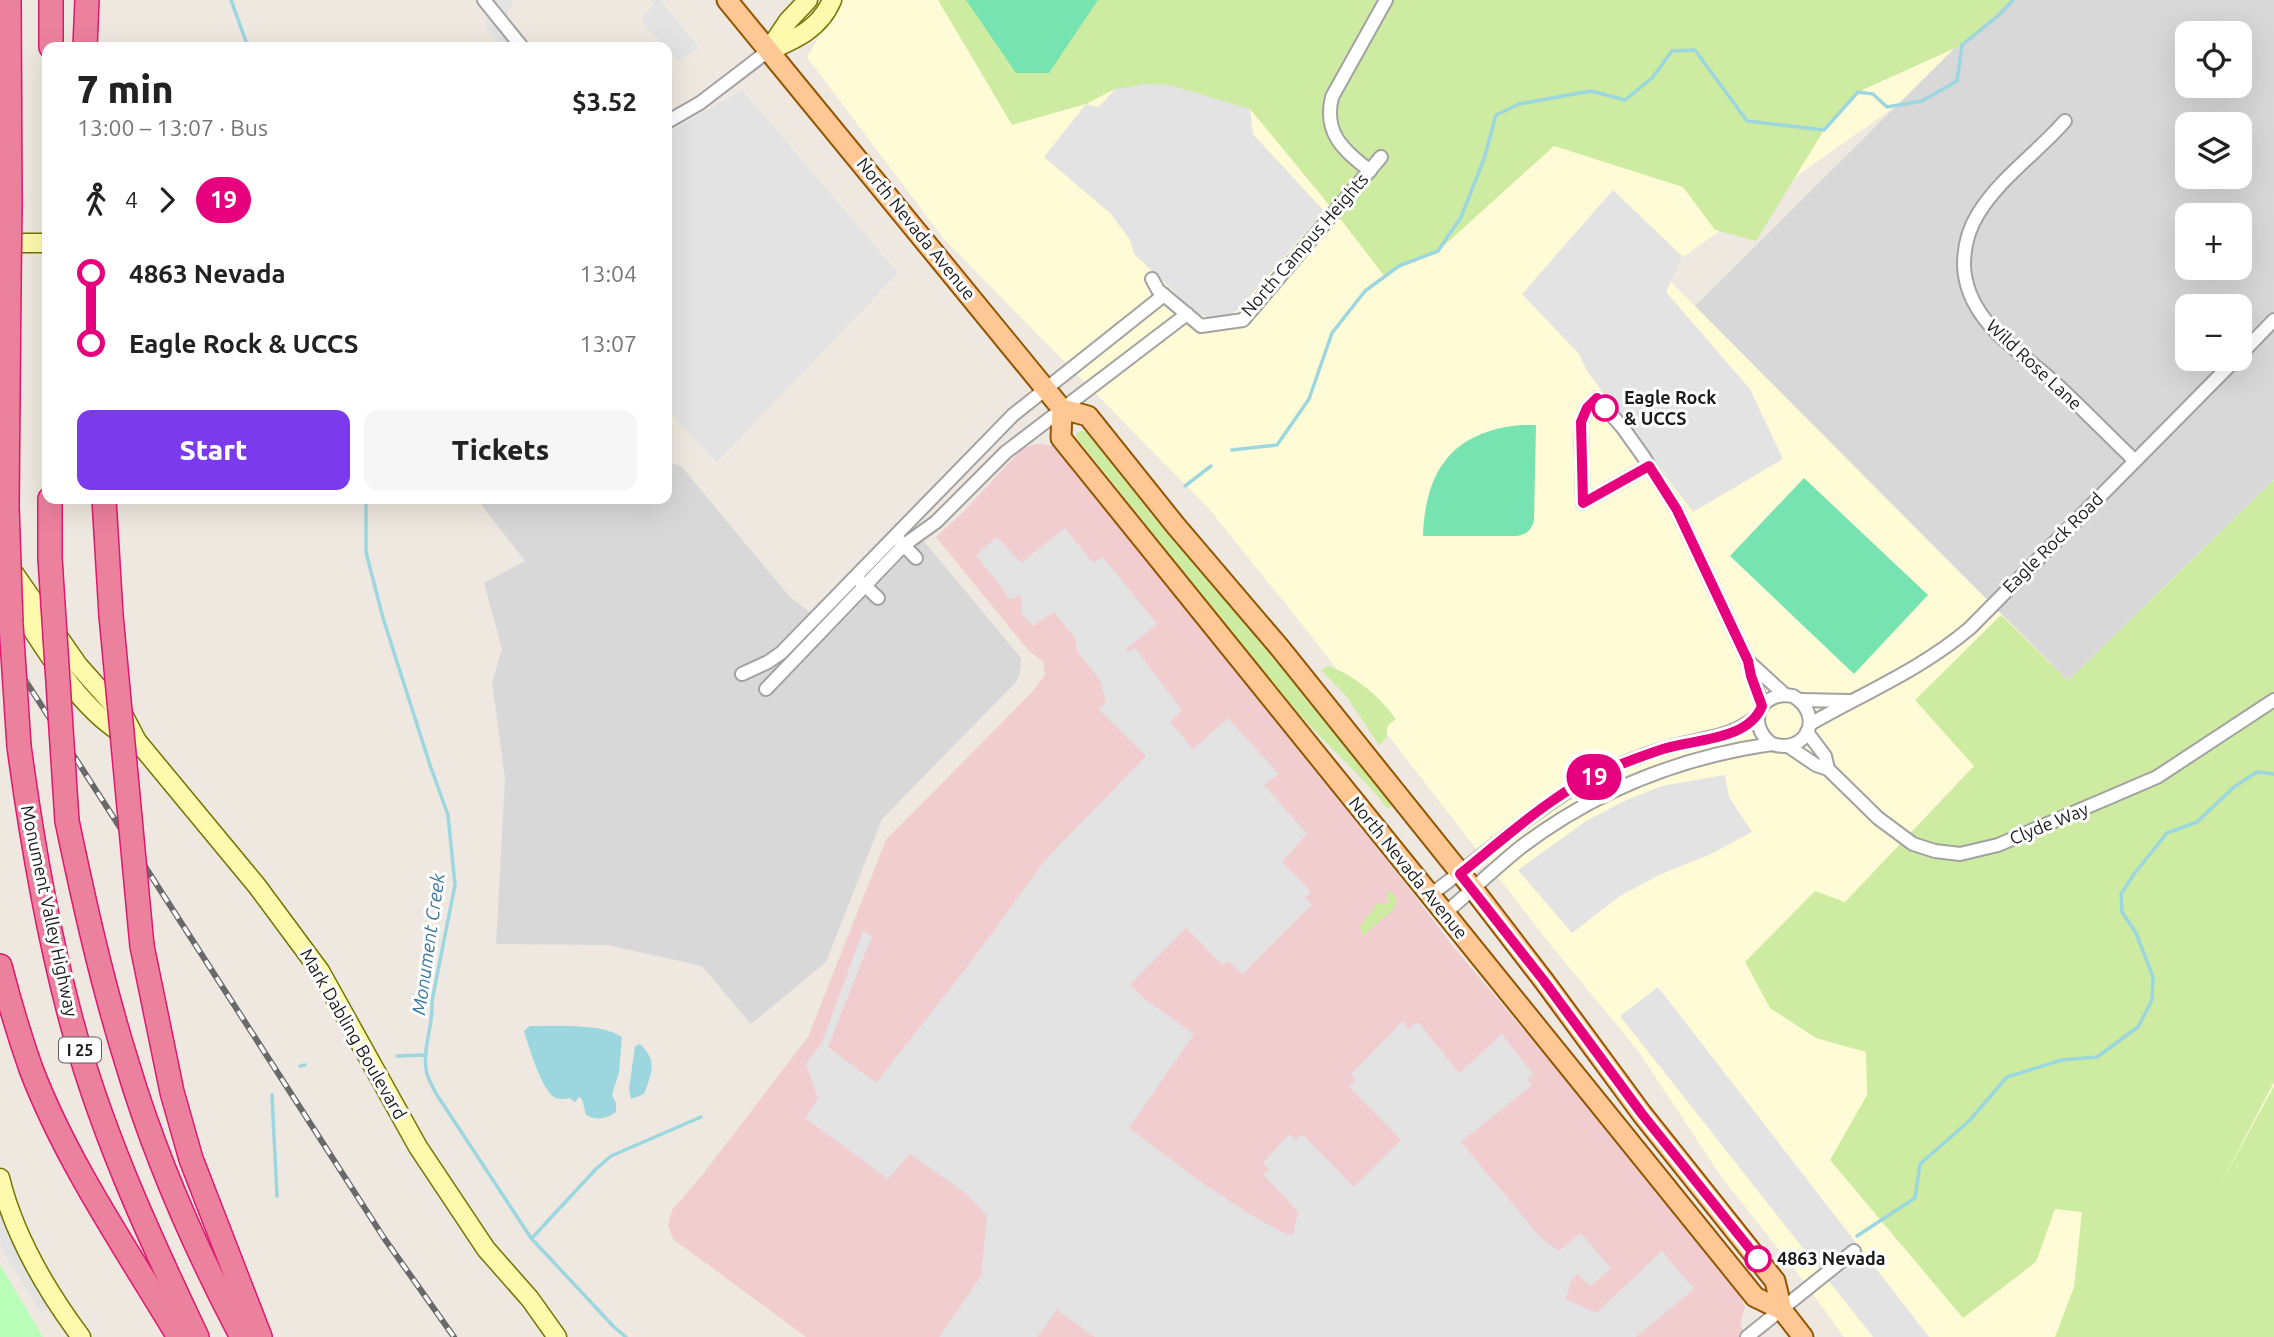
<!DOCTYPE html>
<html lang="en">
<head>
<meta charset="utf-8">
<style>
	:root { --surface:#fff; --page:#f6f6f6; --text:#222; --muted:#767676; --accent:#7c3aed }
	body { margin:0; font-family:Ubuntu,sans-serif; background:var(--page); color:var(--text); height:100vh; display:flex; flex-direction:column; font-size:26px; white-space:nowrap }
	* { box-sizing:border-box; margin:0 }
	p { font-size:23px; color:var(--muted) }
	.icon { flex:none; width:38px; height:38px; fill:none; stroke:currentColor; stroke-width:2; stroke-linecap:round; stroke-linejoin:round }
	.map { position:relative; flex:1; overflow:hidden }
	.drawer { position:absolute; left:42px; top:42px; width:630px; height:462px; display:flex; flex-direction:column; background:var(--surface); border-radius:14px; box-shadow:0 7px 28px #0002 }
	.drawer>* { flex:none }
	.badge { padding:0 14px; border-radius:23px; font-size:24px; line-height:46px }
	.controls { position:absolute; left:2175px; top:21px; display:grid; gap:14px }
	.controls a { display:grid; place-items:center; width:77px; height:77px; border-radius:14px; background:var(--surface); box-shadow:0 7px 28px #0002; font-size:35px }
	.map>.badge { position:absolute; translate:-50% -50%; box-shadow:0 0 0 4px #fff }
	.legs { display:flex; align-items:center; gap:10px; height:77px; padding:0 35px; font-size:23px }
	.legs p { margin-inline-start:auto }
	.headline { display:flex; align-items:center; justify-content:space-between; height:119px; padding:0 35px }
	h1 { font-size:38px; font-weight:800; line-height:52px }
	.button { display:flex; gap:14px; margin-top:auto; padding:14px 35px }
	.button a { flex:1; height:80px; border-radius:14px; background:var(--accent); color:#fff; font-size:28px; font-weight:800; line-height:80px; text-align:center }
	.button a+a { background:var(--page); color:var(--text) }
	ul { padding:0 35px; list-style:none }
	li { display:flex; align-items:center; gap:24px; height:70px; font-size:26px }
	li i { display:grid; place-items:center; width:10px; height:100%; margin:0 9px; background:currentColor }
	li i::after { content:''; width:18px; height:18px; margin:-9px; border:5px solid; border-radius:50%; background:var(--surface) }
	li p { margin-inline-start:auto }
	li:first-child i { background:linear-gradient(#0000 50%,currentColor 0) }
	li:last-child i { background:linear-gradient(currentColor 50%,#0000 0) }
	.map>svg:first-child { display:block }
	.residential { fill:#d9d8d8; fill-rule:evenodd }
	.commercial { fill:#f1cdcf }
	.education { fill:#fffbd7 }
	.grass { fill:#cdeca1 }
	.park { fill:#b8fdb8 }
	.pitch { fill:#77e3b0 }
	.parking { fill:#e3e3e3 }
	.water { fill:#9cd6df }
	.lines { fill:none; stroke-linecap:round; stroke-linejoin:round }
	.stream { stroke:#9cd6df; stroke-width:3.5 }
	.street-casing { stroke:#a2a2a2; stroke-width:16 }
	.secondary-casing { stroke:#727400; stroke-width:21 }
	.primary-casing { stroke:#925500; stroke-width:23 }
	.highway-casing { stroke:#e0186f; stroke-width:26 }
	.street { stroke:#fff; stroke-width:12 }
	.secondary { stroke:#fdfaae; stroke-width:18 }
	.primary { stroke:#ffc793; stroke-width:19 }
	.highway { stroke:#ec819e; stroke-width:23 }
	.rail-casing { stroke:#696969; stroke-width:6 }
	.rail { stroke:#fff; stroke-width:3.5; stroke-dasharray:10; stroke-linecap:butt }
	.highway-bridge-casing { stroke:#e0186f; stroke-width:26; stroke-linecap:butt }
	.highway-bridge { stroke:#ec819e; stroke-width:23 }
	.line-1-casing { stroke:#fff; stroke-width:16 }
	.line-1 { stroke:#e6007e; stroke-width:10 }
	.stop-1-dot { fill:#fff; stroke:#e6007e; stroke-width:3.5 }
	.labels { text-anchor:middle; stroke-width:6; stroke-linejoin:round; paint-order:stroke }
	.shield { fill:#fff; stroke:#5f5f5f; stroke-width:2 }
	.shield-label { font-size:16px; font-weight:bold; fill:#1b1b1b }
	.street-label { font-size:18px; fill:#1b1b1b; stroke:#fff }
	.stop-label { font-size:18px; font-weight:bold; fill:#1b1b1b; stroke:#fff; text-anchor:start }
	.water-label { font-size:19px; font-style:italic; fill:#3d78a0; stroke:#fff }
</style>
</head>
<body>
<div class="map">
<svg width="2274" height="1337" viewBox="0 0 2274 1337">
	<rect width="100%" height="100%" fill="#eee8e0"/>
	<g class="residential">
		<path d="M 2003,0 L 2274,0 L 2274,480 L 2066,683 L 1695,306 ZM 2188,33 L 2240,33 L 2240,86 L 2188,86 ZM 2188,124 L 2240,124 L 2240,177 L 2188,177 ZM 2188,215 L 2240,215 L 2240,268 L 2188,268 ZM 2188,306 L 2240,306 L 2240,359 L 2188,359 Z"/>
		<polygon points="667,461 681,466 789,596 833,631 922,539 1021,658 1020,674 1016,682 882,819 826,962 751,1024 702,966 607,945 496,944 505,779 492,682 502,649 484,583 525,561 477,499 667,499"/>
	</g>
	<polygon class="commercial" points="1041,444 1053,446 1058,451 1405,883 1451,944 1555,1067 1741,1298 1745,1307 1740,1324 1746,1337 806,1337 673,1239 668,1225 672,1210 700,1178 808,1037 886,840 1032,692 1045,675 1043,661 1029,651 936,537 962,513 1021,450 1031,445"/>
	<polygon class="education" points="842,0 2003,0 1897,105 1683,257 1671,282 2068,681 2274,480 2274,1337 1844,1337 1799,1275 1720,1175 1639,1052 1546,939 1301,623 1209,509 943,238 807,57"/>
	<g class="grass">
		<polygon points="938,0 2011,0 1962,45 1858,92 1824,130 1756,241 1715,230 1683,187 1554,146 1438,251 1399,266 1385,277 1335,212 1250,109 1115,89 1086,104 1012,125"/>
		<path d="M 1082,430 L 1087,433 L 1153,516 L 1185,547 L 1393,805 L 1388,809 C 1355,767 1314,734 1280,693 L 1076,437 L 1076,434 Z"/>
		<polygon points="2274,480 2274,1082 2219,1187 2274,1086 2274,1337 2055,1337 2074,1287 2082,1212 2055,1209 2036,1262 1963,1318 1830,1160 1867,1095 1866,1052 1816,1038 1770,1008 1745,962 1815,891 1845,902 1974,766 1915,700 2001,615 2068,681"/>
		<path d="M 1328,666 C 1355,675 1380,697 1396,719 L 1388,725 L 1386,739 L 1379,745 L 1347,697 L 1321,670 Z"/>
		<polygon points="1391,891 1397,898 1393,910 1362,936 1360,925 1365,923 1364,919 1371,913 1376,904 1387,904 1387,892"/>
	</g>
	<polygon class="park" points="0,1265 43,1337 0,1337"/>
	<g class="pitch">
		<polygon points="966,0 1098,0 1049,73 1016,73"/>
		<path d="M 1521,425 L 1536,425 L 1534,520 C 1532,530 1526,535 1516,536 L 1423,536 C 1425,470 1453,431 1521,425 Z"/>
		<polygon points="1804,478 1928,595 1854,674 1730,556"/>
	</g>
	<g class="parking">
		<polygon points="489,0 513,0 500,29 515,47 501,47 486,28"/>
		<polygon points="650,0 660,0 699,48 678,61 640,19 654,5"/>
		<polygon points="1145,84 1170,85 1250,109 1253,134 1324,211 1238,310 1226,317 1209,319 1193,310 1134,254 1130,240 1111,214 1044,157 1086,104 1099,107 1115,89"/>
		<polygon points="742,90 898,273 717,462 667,410 667,134"/>
		<polygon points="1613,190 1683,257 1666,292 1750,389 1783,459 1693,512 1587,371 1579,354 1522,294"/>
		<polygon points="1065,528 1093,563 1103,557 1157,624 1126,649 1128,652 1135,648 1182,710 1170,722 1193,749 1228,718 1279,774 1264,785 1307,834 1282,862 1311,891 1305,898 1312,905 1243,974 1228,961 1222,965 1186,928 1130,985 1146,1000 1194,1034 1129,1128 1201,1182 1251,1215 1282,1232 1293,1235 1298,1212 1263,1174 1269,1169 1263,1163 1289,1134 1296,1140 1302,1134 1354,1187 1401,1140 1349,1087 1356,1080 1351,1074 1403,1021 1409,1029 1418,1022 1459,1073 1502,1034 1533,1074 1527,1080 1532,1085 1461,1142 1541,1238 1559,1251 1581,1233 1611,1269 1590,1286 1577,1274 1571,1280 1566,1299 1596,1313 1662,1251 1694,1289 1636,1337 1095,1337 1057,1310 1037,1337 939,1337 981,1276 987,1216 967,1194 910,1154 888,1179 805,1118 818,1099 806,1064 822,1042 863,931 872,936 828,1047 876,1083 970,963 1046,859 1146,756 1098,709 1106,703 1100,680 1077,651 1075,638 1054,612 1033,626 1022,614 1021,596 1010,599 976,555 997,537 1021,563"/>
		<polygon points="1725,775 1729,797 1752,832 1711,854 1659,875 1620,896 1572,933 1518,870 1586,821 1622,802 1662,786"/>
		<polygon points="1658,987 1929,1337 1873,1337 1620,1016"/>
		<polygon points="0,1197 52,1309 41,1312 4,1254 0,1241"/>
	</g>
	<g class="water">
		<path d="M 530,1026 C 554,1026 602,1023 622,1037 L 619,1072 L 612,1095 L 616,1103 L 616,1112 C 606,1119 597,1121 586,1115 L 582,1099 L 579,1097 L 575,1102 L 570,1098 C 565,1099 559,1100 554,1097 C 541,1088 529,1047 524,1031 Z"/>
		<path d="M 640,1044 C 658,1061 652,1073 644,1094 L 631,1099 L 629,1089 L 635,1046 Z"/>
	</g>
	<g class="lines">
		<g class="stream">
			<polyline points="231,0 248,47"/>
			<polyline points="1232,450 1277,445 1309,399 1332,333 1365,291 1399,266 1438,251 1461,217 1484,159 1496,115 1519,104 1591,91 1625,100 1652,78 1672,51 1695,50 1747,121 1824,130 1858,92 1873,94 1887,107 1922,101 1957,81 1962,45 1999,15 2013,0"/>
			<polyline points="1185,486 1211,466"/>
			<path d="M 366,499 L 366,552 L 383,618 L 430,765 L 448,815 L 455,885 L 432,1001 C 434,1025 421,1050 427,1074 C 429,1081 433,1088 437,1095 L 531,1238 L 614,1327 L 626,1337"/>
			<polyline points="397,1056 426,1055"/>
			<polyline points="300,1066 305,1065"/>
			<polyline points="272,1095 277,1196"/>
			<polyline points="1857,1236 1915,1198 1920,1164 1969,1121 2007,1077 2062,1060 2097,1057 2138,1027 2152,1000 2153,977 2136,933 2122,912 2121,894 2134,874 2167,833 2197,822 2234,787 2257,772 2274,774"/>
			<polyline points="532,1238 596,1169 611,1156 701,1117"/>
		</g>
		<defs>
			<g id="street">
				<polyline points="484,0 522,47"/>
				<path d="M 2065,121 C 2037,153 2000,178 1978,214 C 1968,230 1964,247 1964,265 C 1966,321 2018,349 2055,383 C 2082,408 2108,435 2135,461"/>
				<polyline points="667,122 700,103 768,51"/>
				<path d="M 1370,171 C 1344,150 1323,134 1332,97 L 1386,0"/>
				<polyline points="1152,279 1158,290 1201,326 1243,320 1381,157"/>
				<polyline points="2240,355 2274,320"/>
				<polyline points="1649,466 1583,503 1581,423 1587,408 1597,398 1623,428 1643,456 1677,510 1748,661 1762,706"/>
				<polyline points="899,540 916,558"/>
				<polyline points="860,581 878,598"/>
				<polyline points="1748,661 1784,694"/>
				<polyline points="742,674 768,662 781,653 1013,415 1164,295"/>
				<polyline points="766,689 904,545 936,522 1006,452 1187,314"/>
				<polyline points="1801,700 1850,701"/>
				<path d="M 1810,724 C 1864,693 1922,669 1970,628 L 2236,359"/>
				<polyline points="1807,732 1825,756 1828,769"/>
				<polyline points="1788,746 1816,765 1828,769 1878,818 1913,844 1935,851 1960,854 1998,845 2157,777 2274,700"/>
				<path d="M 1430,895 C 1490,852 1545,797 1614,767 C 1633,759 1654,751 1674,746 C 1706,737 1732,738 1758,715"/>
				<path d="M 1444,914 C 1470,892 1495,868 1521,847 C 1595,791 1681,757 1772,744 C 1807,755 1825,715 1793,696 C 1760,690 1745,724 1772,744"/>
				<polyline points="1747,1337 1854,1251"/>
			</g>
			<g id="secondary">
				<path d="M 768,51 C 794,40 820,29 832,0"/>
				<polyline points="768,51 788,21 808,0"/>
				<polyline points="0,243 47,243"/>
				<polyline points="9,566 78,665 125,718 137,741 257,886 320,971 418,1147 486,1249 530,1299 557,1337"/>
				<path d="M 10,595 C 41,642 79,712 130,738"/>
				<path d="M 0,1178 C 14,1235 46,1290 81,1337"/>
			</g>
			<g id="primary">
				<polyline points="727,0 1062,409 1088,416 1176,526 1280,648 1474,890 1544,981 1642,1114 1775,1281 1782,1310"/>
				<polyline points="1062,409 1061,438 1755,1297 1782,1310 1803,1337"/>
			</g>
			<g id="highway">
				<polyline points="9,0 10,204"/>
				<polyline points="51,0 51,47"/>
				<polyline points="85,47 87,0"/>
				<polyline points="104,499 111,615"/>
				<polyline points="7,506 9,282"/>
				<polyline points="50,558 50,499"/>
				<path d="M 19,746 C 31,835 46,924 69,1012 C 98,1125 147,1232 197,1337"/>
				<path d="M 67,821 C 84,902 102,983 127,1063 C 155,1157 196,1250 242,1337"/>
				<polyline points="142,946 172,1092 191,1159 260,1337"/>
				<path d="M 0,966 C 9,1001 19,1035 31,1069 C 67,1163 127,1250 179,1337"/>
			</g>
		</defs>
		<use href="#street" class="street-casing"/>
		<use href="#secondary" class="secondary-casing"/>
		<use href="#primary" class="primary-casing"/>
		<use href="#highway" class="highway-casing"/>
		<use href="#street" class="street"/>
		<use href="#secondary" class="secondary"/>
		<use href="#primary" class="primary"/>
		<use href="#highway" class="highway"/>
		<defs>
			<polyline id="rail" points="0,641 384,1238 454,1337"/>
		</defs>
		<use href="#rail" class="rail-casing"/>
		<use href="#rail" class="rail"/>
		<defs>
			<g id="highway-bridge">
				<polyline points="9,282 10,204"/>
				<polyline points="7,506 11,624 19,746"/>
				<polyline points="50,558 67,821"/>
				<polyline points="111,615 142,946"/>
			</g>
		</defs>
		<use href="#highway-bridge" class="highway-bridge-casing"/>
		<use href="#highway-bridge" class="highway-bridge"/>
	</g>
	<g class="lines">
		<defs>
			<path id="line-1" d="M 1605,408 L 1597,398 L 1587,408 L 1581,422 L 1583,503 L 1649,466 L 1677,510 L 1748,661 L 1751,676 L 1762,706 C 1748,741 1694,739 1663,749 C 1624,762 1585,777 1552,801 C 1520,823 1490,850 1460,874 L 1544,981 L 1642,1114 L 1758,1259"/>
		</defs>
		<use href="#line-1" class="line-1-casing"/>
		<use href="#line-1" class="line-1"/>
	</g>
	<g class="stop-1-dot">
		<circle cx="1605" cy="408" r="12"/>
		<circle cx="1758" cy="1259" r="12"/>
	</g>
	<g class="labels">
		<rect class="shield" x="59" y="1037.5" width="42" height="25" rx="5"/>
		<g class="shield-label">
			<text x="80" y="1056">I 25</text>
		</g>
		<g class="street-label">
			<text transform="translate(916 229) rotate(51)" y="6">North Nevada Avenue</text>
			<text transform="translate(1305 245) rotate(-49)" y="6">North Campus Heights</text>
			<text transform="translate(2034 365) rotate(43)" y="6">Wild Rose Lane</text>
			<text transform="translate(2053 543) rotate(-45)" y="6">Eagle Rock Road</text>
			<text transform="translate(2049 824) rotate(-22)" y="6">Clyde Way</text>
			<text transform="translate(1408 868) rotate(51)" y="6">North Nevada Avenue</text>
			<text transform="translate(49 911) rotate(78)" y="6">Monument Valley Highway</text>
			<text transform="translate(353 1034) rotate(60)" y="6">Mark Dabling Boulevard</text>
		</g>
		<g class="stop-label">
			<text x="1624" y="404">Eagle Rock<tspan x="1624" dy="21">&amp; UCCS</tspan></text>
			<text x="1777" y="1265">4863 Nevada</text>
		</g>
		<g class="water-label">
			<text transform="translate(428 944) rotate(-82)" y="7">Monument Creek</text>
		</g>
	</g>
</svg>
<div class="controls">
<a><svg class="icon" aria-label="locate" viewBox="0 0 24 24"><circle cx="12" cy="12" r="6"/><path d="M12 2v4M12 18v4M2 12h4M18 12h4"/></svg></a>
<a><svg class="icon" aria-label="layers" viewBox="0 0 24 24"><path d="M12 4l9 5-9 5-9-5zM3 14l9 5 9-5"/></svg></a>
<a>+</a>
<a>−</a>
</div>
<b class="badge" style="left:1594px;top:777px;background:#e6007e;color:#fff">19</b>
<section class="drawer">
<div class="headline"><div><h1>7 min</h1><p>13:00 – 13:07 · Bus</p></div><b>$3.52</b></div>
<div class="legs"><svg class="icon" aria-label="walk" viewBox="0 0 24 24"><circle cx="13" cy="4" r="2"/><path d="M13 8l-2 6 4 7M11 14l-3 7M7 12l3-4h3l4 4"/></svg>4<svg class="icon" aria-label="forward" viewBox="0 0 24 24"><path d="M9 5l7 7-7 7"/></svg><b class="badge" style="background:#e6007e;color:#fff">19</b></div>
<ul>
<li><i style="color:#e6007e"></i><b>4863 Nevada</b><p>13:04</p></li>
<li><i style="color:#e6007e"></i><b>Eagle Rock &amp; UCCS</b><p>13:07</p></li>
</ul>
<div class="button"><a>Start</a><a>Tickets</a></div>
</section>
</div>
</body>
</html>
